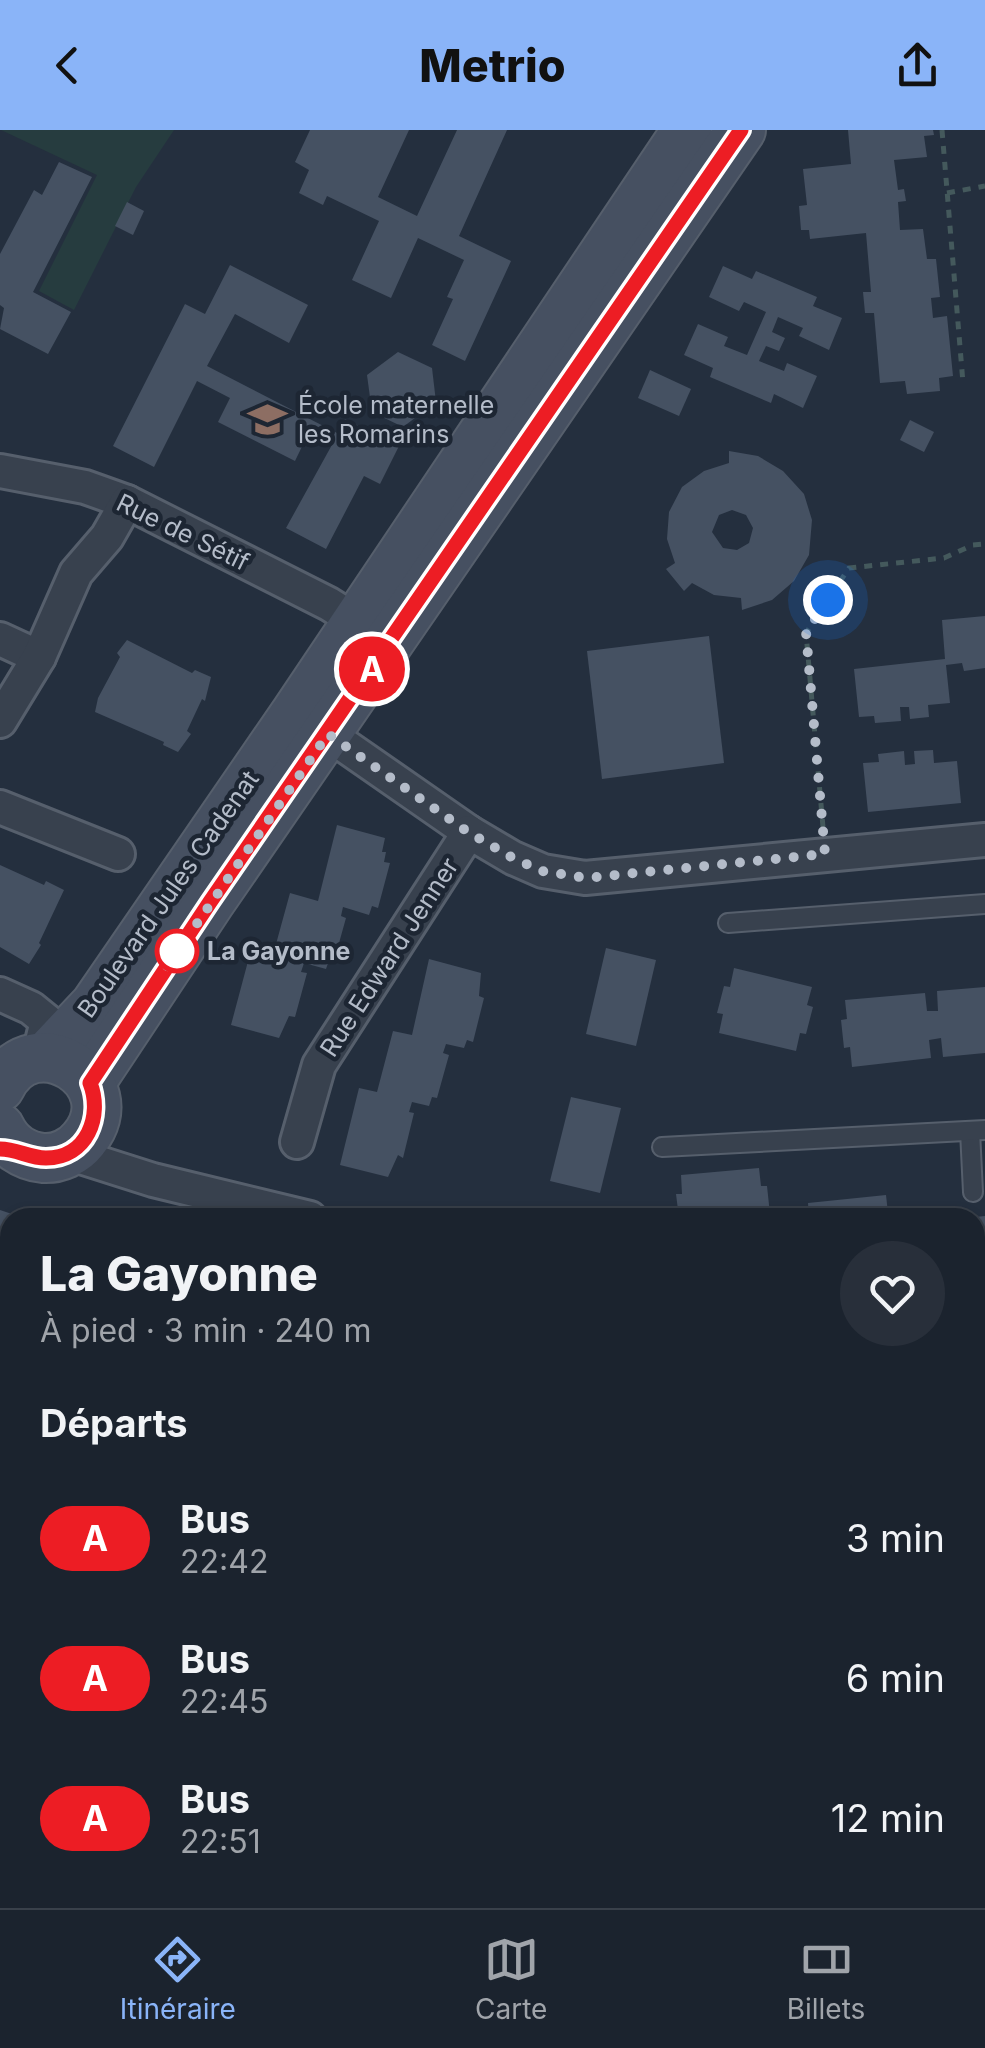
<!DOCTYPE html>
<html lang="fr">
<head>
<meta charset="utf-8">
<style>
	:root { --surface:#1b232e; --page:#282f3a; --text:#f1f3f6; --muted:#a0a4aa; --line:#39404a; --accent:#8ab4f8 }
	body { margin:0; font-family:Inter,sans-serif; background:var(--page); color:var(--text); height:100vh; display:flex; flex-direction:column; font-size:38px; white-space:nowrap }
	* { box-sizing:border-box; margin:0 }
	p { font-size:32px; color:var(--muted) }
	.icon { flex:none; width:55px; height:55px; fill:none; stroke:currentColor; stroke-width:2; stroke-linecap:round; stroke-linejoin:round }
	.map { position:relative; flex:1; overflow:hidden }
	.drawer { position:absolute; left:0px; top:1078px; width:985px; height:702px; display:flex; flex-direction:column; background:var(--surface); border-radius:30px 30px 0 0; box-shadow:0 2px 8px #0004,0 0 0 2px var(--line) }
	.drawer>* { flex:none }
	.badge { padding:0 20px; border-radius:32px; font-size:35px; line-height:65px }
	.you { position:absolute; width:50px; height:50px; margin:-25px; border:8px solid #fff; border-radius:50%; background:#1a73e8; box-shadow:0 0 0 15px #1a73e833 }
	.map>.badge { position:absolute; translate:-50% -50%; box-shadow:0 0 0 5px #fff }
	h2 { padding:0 40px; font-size:38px; line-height:90px }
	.round { display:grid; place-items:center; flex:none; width:105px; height:105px; border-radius:52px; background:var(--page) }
	.head { display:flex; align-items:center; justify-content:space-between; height:170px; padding:0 40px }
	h1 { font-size:48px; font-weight:800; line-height:75px }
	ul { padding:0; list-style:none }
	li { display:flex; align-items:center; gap:30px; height:140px; padding:0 40px }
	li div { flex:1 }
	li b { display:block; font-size:38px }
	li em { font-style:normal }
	li .badge { min-width:110px; font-weight:700; text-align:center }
	header { display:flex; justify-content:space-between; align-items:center; height:130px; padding:0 40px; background:var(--accent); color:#111; font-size:45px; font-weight:800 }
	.dock { display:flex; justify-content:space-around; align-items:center; height:140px; border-top:2px solid var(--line); background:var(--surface); font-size:28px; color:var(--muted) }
	.dock a { display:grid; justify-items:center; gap:5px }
	.dock .current { color:var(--accent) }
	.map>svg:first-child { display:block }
	.green { fill:#263c3f }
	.building { fill:#455162; fill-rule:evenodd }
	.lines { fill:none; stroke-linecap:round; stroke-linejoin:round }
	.lane-casing { stroke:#565f6c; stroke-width:22 }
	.street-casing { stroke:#565f6c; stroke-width:38 }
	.secondary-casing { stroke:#565f6c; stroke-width:52 }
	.path { stroke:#44595c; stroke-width:5; stroke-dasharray:8 8; stroke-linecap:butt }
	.lane { stroke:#38414e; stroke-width:18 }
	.street { stroke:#38414e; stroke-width:32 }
	.secondary { stroke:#465061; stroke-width:48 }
	.line-casing { stroke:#fff; stroke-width:22 }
	.line { stroke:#ed1d24; stroke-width:15 }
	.walk { stroke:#b4bcc9; stroke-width:10; stroke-dasharray:0 18 }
	.stop-dot { fill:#fff; stroke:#ed1d24; stroke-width:5 }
	.labels { text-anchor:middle; stroke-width:9; stroke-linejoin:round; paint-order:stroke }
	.poi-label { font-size:25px; fill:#b4bcc9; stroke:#1d2633; text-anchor:start }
	.street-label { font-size:25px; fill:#b4bcc9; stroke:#1d2633 }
	.stop-label { font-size:25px; font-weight:bold; fill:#b4bcc9; stroke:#1d2633; text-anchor:start }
</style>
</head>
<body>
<header><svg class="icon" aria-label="back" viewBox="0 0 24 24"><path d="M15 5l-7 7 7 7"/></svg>Metrio<svg class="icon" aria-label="share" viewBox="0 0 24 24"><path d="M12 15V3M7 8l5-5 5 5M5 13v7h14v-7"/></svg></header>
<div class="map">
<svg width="985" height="1778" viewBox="0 0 985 1778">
	<rect width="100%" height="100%" fill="#242f3e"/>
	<polygon class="green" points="1,0 174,0 136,57 74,180 39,161 97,45"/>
	<g class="building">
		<polygon points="310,0 409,0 378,67 417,86 457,0 507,0 459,106 511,131 465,231 432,215 453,169 447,167 464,130 418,108 391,168 352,150 379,91 327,66 323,75 299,63 309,40 295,32"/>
		<polygon points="848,0 933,0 934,5 924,6 927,27 894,30 898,60 904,59 906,71 898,72 900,100 923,99 927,129 936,129 940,167 931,168 933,188 947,186 953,246 939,248 940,261 907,264 905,251 880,253 874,183 865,183 863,162 871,162 866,103 810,109 809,100 801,100 799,76 807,75 803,39 851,34"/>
		<polygon points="59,32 92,47 33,162 71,182 48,224 0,199 4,178 0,175 0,124 34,60 42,65"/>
		<polygon points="127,72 144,81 133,105 115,96"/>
		<polygon points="230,135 308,175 289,213 235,184 207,236 337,303 345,289 399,316 380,354 364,346 326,419 286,398 333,313 310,300 295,331 218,292 230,268 197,251 154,337 113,316 185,174 205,184"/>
		<polygon points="723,136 752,149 756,141 817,167 813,176 842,188 829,220 799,206 803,198 778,187 772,202 785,208 779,221 766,216 759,231 784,241 787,233 817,246 803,278 774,264 771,273 710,247 713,238 684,225 698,194 728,207 724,216 747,225 766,182 744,172 739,181 709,167"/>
		<polygon points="398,222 432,238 436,272 403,297 372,282 367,245"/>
		<polygon points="650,240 691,259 679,286 638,268"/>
		<polygon points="910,290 934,302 924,322 900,310"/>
		<path d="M 729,321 L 758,326 L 783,341 L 804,364 L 812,390 L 809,425 L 794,451 L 772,470 L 742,480 L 741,468 L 714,465 L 692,453 L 684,461 L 666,439 L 675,433 L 667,409 L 669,382 L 682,357 L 704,341 L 729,333 ZM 732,380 L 746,385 L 753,398 L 749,413 L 737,420 L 723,418 L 712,402 L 719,385 Z"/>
		<polygon points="985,486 985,538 964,541 962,533 946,535 950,573 928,575 929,587 910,589 909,577 900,577 901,591 875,593 874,586 859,587 854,539 945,529 942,490"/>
		<polygon points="709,506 724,633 602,649 587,521"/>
		<polygon points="127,510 192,543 195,540 211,547 205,571 202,569 187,601 191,604 178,622 163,615 164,612 95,582 98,568 120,527 117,523"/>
		<polygon points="933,620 934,633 957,631 961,673 868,682 863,633 879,632 878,624 904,621 905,635 915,634 914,621"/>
		<polygon points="337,695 385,708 382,722 386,722 384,732 390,733 378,778 372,776 369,785 343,777 341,786 346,788 334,831 329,830 326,839 304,833 301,842 307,843 295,887 289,886 279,908 231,895 251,820 273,825 290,763 318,771"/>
		<polygon points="0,735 44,755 46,751 64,760 39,813 41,815 29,834 0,817"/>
		<polygon points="606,818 656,830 636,916 586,904"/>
		<polygon points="429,829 481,843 479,866 484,868 473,912 467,910 464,918 446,914 443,923 449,925 437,968 432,967 429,976 412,972 409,982 414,983 403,1028 398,1025 388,1047 340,1035 359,958 377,962 393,901 412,905"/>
		<polygon points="734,838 812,857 807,875 813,877 806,904 800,903 796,921 719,903 723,884 717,883 724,856 730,857"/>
		<polygon points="985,857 985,923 943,927 941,908 929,910 931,928 852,937 850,917 844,918 841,890 847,889 845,870 925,863 927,881 938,881 937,861"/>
		<polygon points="571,967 621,978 600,1063 550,1051"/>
		<polygon points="759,1038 761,1056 767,1056 770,1084 763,1085 764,1088 679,1088 676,1064 682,1064 681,1045"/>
		<polygon points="886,1065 888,1083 894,1083 895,1088 809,1088 808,1073"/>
		<polygon points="0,1080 24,1088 10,1088 10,1139 0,1134"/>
		<polygon points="985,1086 985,1152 975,1153 975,1087"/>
		<polygon points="0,1156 10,1161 10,1191 4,1204 0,1202"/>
		<polygon points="975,1328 985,1343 985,1349 975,1355"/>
		<polygon points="10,1339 10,1414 1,1406 7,1398 0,1391 0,1350"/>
		<polygon points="985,1501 985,1566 975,1550 975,1533 983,1528 975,1515 975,1507"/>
		<polygon points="975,1618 985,1634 985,1696 977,1702"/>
		<polygon points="4,1691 10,1693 10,1757 0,1753 0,1700"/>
		<polygon points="975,1748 985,1750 981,1778 937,1778 938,1770 975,1770"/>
		<polygon points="299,1770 322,1770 326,1778 291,1778 290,1775"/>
		<polygon points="434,1770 468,1770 454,1778 433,1778"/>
		<polygon points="504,1770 519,1770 523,1778 532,1773 535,1778 499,1778 497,1774"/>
		<polygon points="650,1770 682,1770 680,1778 648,1778"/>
		<polygon points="788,1770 847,1770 845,1778 787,1778"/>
	</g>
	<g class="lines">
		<defs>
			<g id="lane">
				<polyline points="728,793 985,774"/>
				<polyline points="970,1001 973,1062"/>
				<polyline points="662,1017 985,1000"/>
				<polyline points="975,1406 985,1421"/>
			</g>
			<g id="street">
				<polyline points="0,341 85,357 127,372 329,474 356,491"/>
				<polyline points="0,509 39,527"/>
				<polyline points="0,591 39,527 76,443 107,407 127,372"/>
				<polyline points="328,604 469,702 513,728 543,741 585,748 985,710"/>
				<polyline points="0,677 118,724"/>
				<polyline points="0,864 31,878 47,891 38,928"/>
				<polyline points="297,1012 319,935 469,702"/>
				<polyline points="68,1023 153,1050 310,1088"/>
				<polyline points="975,1264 985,1267"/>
				<polyline points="0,1277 10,1281"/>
				<polyline points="975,1450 985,1449"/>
				<polyline points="384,1770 389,1778"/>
				<polyline points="117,1778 120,1770"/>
				<polyline points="591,1778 593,1770"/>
				<polyline points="884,1778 886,1770"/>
			</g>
			<g id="secondary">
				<polyline points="46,927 95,875 295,584 687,0"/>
				<polyline points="90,953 210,772 741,0"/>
				<path d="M 0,957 C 33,889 131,952 84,1009 C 74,1022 58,1029 43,1028 C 24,1026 8,1015 0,998"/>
			</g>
		</defs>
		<use href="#lane" class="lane-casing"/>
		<use href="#street" class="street-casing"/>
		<use href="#secondary" class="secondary-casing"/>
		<g class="path">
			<polyline points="942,0 963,253"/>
			<polyline points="947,63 985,56"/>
			<polyline points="823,697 806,503 849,438 944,428 973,415 985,414"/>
			<polyline points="975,1377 985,1367"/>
			<polyline points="975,1723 985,1725"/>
		</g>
		<use href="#lane" class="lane"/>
		<use href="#street" class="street"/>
		<use href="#secondary" class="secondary"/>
	</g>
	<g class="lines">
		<defs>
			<path id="line" d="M 0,1019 C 17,1019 29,1028 46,1028 C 87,1028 103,986 90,953 L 210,772 L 741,0"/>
		</defs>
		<use href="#line" class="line-casing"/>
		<use href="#line" class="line"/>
		<polyline class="walk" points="177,821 167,837 328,604 468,702 513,728 542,741 586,748 825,724 806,502 828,470"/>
	</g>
	<defs>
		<symbol id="school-bare" viewBox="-9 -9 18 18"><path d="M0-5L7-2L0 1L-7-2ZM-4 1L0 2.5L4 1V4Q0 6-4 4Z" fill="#8d6e63" stroke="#1d2633" stroke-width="2.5" paint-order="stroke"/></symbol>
	</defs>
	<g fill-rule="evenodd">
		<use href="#school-bare" x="240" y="262" width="55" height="55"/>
	</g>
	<circle class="stop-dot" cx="177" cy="821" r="20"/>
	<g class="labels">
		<g class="poi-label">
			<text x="298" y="284">École maternelle<tspan x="298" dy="29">les Romarins</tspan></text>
		</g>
		<g class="street-label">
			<text transform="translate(183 402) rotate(26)" y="9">Rue de Sétif</text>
			<text transform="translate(168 764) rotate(-55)" y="9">Boulevard Jules Cadenat</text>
			<text transform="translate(389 827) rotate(-57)" y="9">Rue Edward Jenner</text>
		</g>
		<g class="stop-label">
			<text x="207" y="830">La Gayonne</text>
		</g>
	</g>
</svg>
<div class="you" style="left:828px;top:470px"></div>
<b class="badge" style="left:372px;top:539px;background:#ed1d24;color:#fff">A</b>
<section class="drawer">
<div class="head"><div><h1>La Gayonne</h1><p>À pied · 3 min · 240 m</p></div><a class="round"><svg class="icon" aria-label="heart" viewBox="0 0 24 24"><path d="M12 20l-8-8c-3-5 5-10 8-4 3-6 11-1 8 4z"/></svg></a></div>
<h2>Départs</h2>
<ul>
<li><span class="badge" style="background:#ed1d24;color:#fff">A</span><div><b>Bus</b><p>22:42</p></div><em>3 min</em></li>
<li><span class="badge" style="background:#ed1d24;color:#fff">A</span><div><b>Bus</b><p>22:45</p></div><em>6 min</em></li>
<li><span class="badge" style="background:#ed1d24;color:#fff">A</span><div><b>Bus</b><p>22:51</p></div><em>12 min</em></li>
</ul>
</section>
</div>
<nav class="dock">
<a class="current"><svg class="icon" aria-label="directions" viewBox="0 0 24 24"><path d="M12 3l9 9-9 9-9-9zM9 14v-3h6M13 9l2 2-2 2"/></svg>Itinéraire</a>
<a><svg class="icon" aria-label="map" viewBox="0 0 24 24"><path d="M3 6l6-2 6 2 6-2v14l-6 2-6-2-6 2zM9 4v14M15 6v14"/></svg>Carte</a>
<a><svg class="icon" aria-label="tickets" viewBox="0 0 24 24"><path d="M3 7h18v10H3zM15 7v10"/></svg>Billets</a>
</nav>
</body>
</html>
